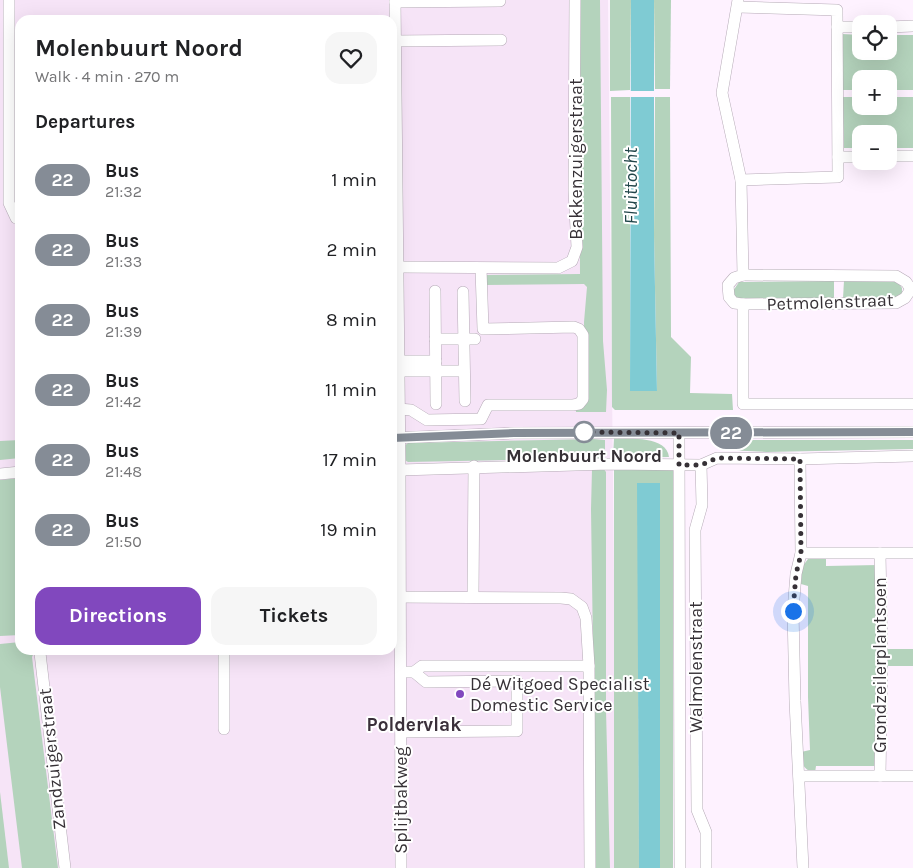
<!DOCTYPE html>
<html lang="en">
<head>
<meta charset="utf-8">
<style>
	:root { --surface:#fff; --page:#f6f6f6; --text:#202124; --muted:#757577; --accent:#8148be }
	body { margin:0; font-family:Karla,sans-serif; background:var(--page); color:var(--text); height:100vh; display:flex; flex-direction:column; font-size:19px; white-space:nowrap }
	* { box-sizing:border-box; margin:0 }
	p { font-size:16px; color:var(--muted) }
	.icon { flex:none; width:28px; height:28px; fill:none; stroke:currentColor; stroke-width:2; stroke-linecap:round; stroke-linejoin:round }
	.map { position:relative; flex:1; overflow:hidden }
	.panel { position:absolute; left:15px; top:15px; width:382px; height:640px; display:flex; flex-direction:column; background:var(--surface); border-radius:15px; box-shadow:0 5px 20px #0002 }
	.panel>* { flex:none }
	.badge { padding:0 10px; border-radius:16px; font-size:18px; line-height:32px }
	.fabs { position:absolute; left:852px; top:15px; display:grid; gap:10px }
	.fabs a { display:grid; place-items:center; width:45px; height:45px; border-radius:10px; background:var(--surface); box-shadow:0 5px 20px #0002; font-size:25px }
	.you { position:absolute; width:25px; height:25px; margin:-12px; border:4px solid #fff; border-radius:50%; background:#1a73e8; box-shadow:0 0 0 8px #1a73e833 }
	.map>.badge { position:absolute; translate:-50% -50%; box-shadow:0 0 0 2px #fff }
	h2 { padding:0 20px; font-size:19px; line-height:45px }
	.round { display:grid; place-items:center; flex:none; width:52px; height:52px; border-radius:15px; background:var(--page) }
	.head { display:flex; align-items:center; justify-content:space-between; height:85px; padding:0 20px }
	h1 { font-size:24px; font-weight:700; line-height:38px }
	.button { display:flex; gap:10px; margin-top:auto; padding:10px 20px }
	.button a { flex:1; height:58px; border-radius:15px; background:var(--accent); color:#fff; font-size:20px; font-weight:700; line-height:58px; text-align:center }
	.button a+a { background:var(--page); color:var(--text) }
	ul { padding:0; list-style:none }
	li { display:flex; align-items:center; gap:15px; height:70px; padding:0 20px }
	li div { flex:1 }
	li b { display:block; font-size:19px }
	li em { font-style:normal }
	li .badge { min-width:55px; font-weight:700; text-align:center }
	.map>svg:first-child { display:block }
	.built { fill:#f6e4f7; fill-rule:evenodd }
	.green { fill:#b4d3bc }
	.water { fill:#7fcbd3 }
	.pier { fill:#fef2ff }
	.lines { fill:none; stroke-linecap:round; stroke-linejoin:round }
	.minor-casing { stroke:#b5aab6; stroke-width:12 }
	.minor { stroke:#fff; stroke-width:11 }
	.line-casing { stroke:#fff; stroke-width:11 }
	.line { stroke:#858c96; stroke-width:8 }
	.walk { stroke:#363136; stroke-width:5; stroke-dasharray:0 9 }
	.stop-dot { fill:#fff; stroke:#858c96; stroke-width:2.5 }
	.poi-dot { fill:#8148be; stroke:#fff; stroke-width:2 }
	.labels { text-anchor:middle; stroke-width:4; stroke-linejoin:round; paint-order:stroke }
	.street-label { font-size:18px; fill:#363136; stroke:#fff }
	.stop-label { font-size:18px; font-weight:bold; fill:#363136; stroke:#fff }
	.poi-label { font-size:18px; fill:#363136; stroke:#fff; text-anchor:start }
	.water-label { font-size:19px; font-style:italic; fill:#204549; stroke:#fff }
	.neighbourhood-label { font-size:19px; font-weight:bold; fill:#3a303a; stroke:#fff }
</style>
</head>
<body>
<div class="map">
<svg width="913" height="868" viewBox="0 0 913 868">
	<rect width="100%" height="100%" fill="#fef2ff"/>
	<path class="built" d="M 0,0 L 608,0 L 617,868 L 0,868 ZM 20,20 L 392,20 L 392,650 L 20,650 Z"/>
	<g class="green">
		<polygon points="579,0 600,0 603,341 607,390 606,412 576,412 576,407 585,398 584,322 587,287 584,284 485,285 485,275 580,274"/>
		<polygon points="610,0 631,0 630,90 610,91"/>
		<polygon points="654,0 671,0 670,89 655,89"/>
		<polygon points="842,34 861,35 861,51 889,51 889,35 913,35 913,90 889,90 889,79 861,79 861,90 842,90"/>
		<polygon points="611,97 630,97 630,391 657,391 654,235 655,97 670,97 671,337 691,357 690,393 732,394 733,410 615,410 612,407"/>
		<polygon points="842,97 861,97 861,106 889,106 889,97 913,97 913,148 889,148 889,134 861,134 861,148 844,148"/>
		<polygon points="834,281 834,299 747,300 735,297 733,291 739,282"/>
		<polygon points="844,281 897,281 902,288 902,294 899,298 843,298"/>
		<path d="M 614,438 C 630,439 667,436 669,457 L 613,458 Z"/>
		<polygon points="593,439 605,440 605,457 602,458 408,462 403,459 403,447 408,443"/>
		<polygon points="20,440 20,458 0,460 0,441"/>
		<polygon points="729,440 913,440 913,449 767,452 725,450 725,441"/>
		<polygon points="603,468 606,472 606,710 610,868 593,868 594,720 591,509 592,469"/>
		<polygon points="614,469 673,469 673,868 660,868 660,483 638,483 639,868 614,868"/>
		<polygon points="20,478 20,511 19,511 20,635 0,636 0,480"/>
		<path d="M 826,557 L 826,566 L 878,565 L 879,766 L 816,766 L 815,773 C 803,770 801,763 801,752 L 810,750 L 808,697 L 808,586 L 801,584 L 802,567 L 808,559 Z"/>
		<polygon points="20,642 20,650 35,650 32,657 58,868 22,868 0,687 0,644"/>
		<rect x="887" y="649" width="26" height="17"/>
		<polygon points="0,792 9,868 0,868"/>
	</g>
	<g class="water">
		<polygon points="631,0 654,0 654,235 657,391 630,391"/>
		<polygon points="637,483 660,483 660,868 639,868"/>
	</g>
	<rect class="pier" x="628" y="91" width="30" height="6"/>
	<g class="lines">
		<defs>
			<g id="minor">
				<polyline points="9,0 9,203 16,218 20,220"/>
				<polyline points="395,0 400,470 401,868"/>
				<polyline points="738,0 722,93 741,180 743,275 734,278 728,285 729,297 734,303 743,304 743,404 913,404"/>
				<polyline points="395,2 500,1"/>
				<polyline points="738,7 837,10 838,177 741,180"/>
				<polyline points="837,27 861,27"/>
				<polyline points="889,27 913,26"/>
				<polyline points="395,41 501,40"/>
				<polyline points="889,156 913,156"/>
				<polyline points="838,157 861,157"/>
				<polyline points="397,267 558,268 572,261 577,247 574,191 575,0"/>
				<polyline points="743,275 896,276 906,282 911,289"/>
				<polyline points="435,291 436,404"/>
				<polyline points="463,292 465,401"/>
				<polyline points="743,304 896,303 905,298 911,289"/>
				<polyline points="435,339 475,339"/>
				<polyline points="398,361 436,361"/>
				<polyline points="398,371 464,371"/>
				<polyline points="398,409 411,410 427,420 481,419 488,405 573,405 579,404 583,399 583,335 579,329 574,327 483,329 481,269"/>
				<polyline points="679,433 680,868"/>
				<polyline points="392,438 514,433 913,432"/>
				<polyline points="800,459 801,553 796,574 793,611 795,701 803,868"/>
				<polyline points="701,465 702,505 695,530 697,810 706,832 706,868"/>
				<polyline points="400,470 609,464 701,465 717,458 800,459 913,456"/>
				<polyline points="0,474 20,472"/>
				<polyline points="801,553 913,553"/>
				<polyline points="393,597 561,598 571,599 582,607 586,618 589,666 590,868"/>
				<polyline points="473,597 474,466"/>
				<polyline points="42,650 40,653 65,868"/>
				<polyline points="407,672 414,672 422,666 589,666"/>
				<polyline points="224,729 224,650"/>
				<polyline points="401,732 517,731 517,681 426,682 414,672"/>
				<polyline points="799,776 913,776"/>
				<polyline points="880,776 882,658 880,553"/>
			</g>
		</defs>
		<use href="#minor" class="minor-casing"/>
		<use href="#minor" class="minor"/>
	</g>
	<g class="lines">
		<defs>
			<polyline id="line" points="392,438 514,433 913,432"/>
		</defs>
		<use href="#line" class="line-casing"/>
		<use href="#line" class="line"/>
		<polyline class="walk" points="584,432 679,433 679,465 701,465 717,458 800,459 801,554 796,574 793,611"/>
	</g>
	<circle class="stop-dot" cx="584" cy="432" r="10"/>
	<circle class="poi-dot" cx="460" cy="694" r="5"/>
	<g class="labels">
		<g class="street-label">
			<text transform="translate(576 159) rotate(-90)" y="6">Bakkenzuigerstraat</text>
			<text transform="translate(830 302) rotate(-2)" y="6">Petmolenstraat</text>
			<text transform="translate(880 665) rotate(-90)" y="6">Grondzeilerplantsoen</text>
			<text transform="translate(696 667) rotate(-90)" y="6">Walmolenstraat</text>
			<text transform="translate(52 759) rotate(-96)" y="6">Zandzuigerstraat</text>
			<text transform="translate(401 800) rotate(-90)" y="6">Splijtbakweg</text>
		</g>
		<g class="stop-label">
			<text x="584" y="462">Molenbuurt Noord</text>
		</g>
		<g class="poi-label">
			<text x="470" y="690">Dé Witgoed Specialist<tspan x="470" dy="21">Domestic Service</tspan></text>
		</g>
		<g class="water-label">
			<text transform="translate(630 186) rotate(-90)" y="7">Fluittocht</text>
		</g>
		<g class="neighbourhood-label">
			<text x="414" y="731">Poldervlak</text>
		</g>
	</g>
</svg>
<div class="fabs">
<a><svg class="icon" aria-label="locate" viewBox="0 0 24 24"><circle cx="12" cy="12" r="6"/><path d="M12 2v4M12 18v4M2 12h4M18 12h4"/></svg></a>
<a>+</a>
<a>−</a>
</div>
<div class="you" style="left:793px;top:611px"></div>
<b class="badge" style="left:731px;top:433px;background:#858c96;color:#fff">22</b>
<section class="panel">
<div class="head"><div><h1>Molenbuurt Noord</h1><p>Walk · 4 min · 270 m</p></div><a class="round"><svg class="icon" aria-label="heart" viewBox="0 0 24 24"><path d="M12 20l-8-8c-3-5 5-10 8-4 3-6 11-1 8 4z"/></svg></a></div>
<h2>Departures</h2>
<ul>
<li><span class="badge" style="background:#858c96;color:#fff">22</span><div><b>Bus</b><p>21:32</p></div><em>1 min</em></li>
<li><span class="badge" style="background:#858c96;color:#fff">22</span><div><b>Bus</b><p>21:33</p></div><em>2 min</em></li>
<li><span class="badge" style="background:#858c96;color:#fff">22</span><div><b>Bus</b><p>21:39</p></div><em>8 min</em></li>
<li><span class="badge" style="background:#858c96;color:#fff">22</span><div><b>Bus</b><p>21:42</p></div><em>11 min</em></li>
<li><span class="badge" style="background:#858c96;color:#fff">22</span><div><b>Bus</b><p>21:48</p></div><em>17 min</em></li>
<li><span class="badge" style="background:#858c96;color:#fff">22</span><div><b>Bus</b><p>21:50</p></div><em>19 min</em></li>
</ul>
<div class="button"><a>Directions</a><a>Tickets</a></div>
</section>
</div>
</body>
</html>
